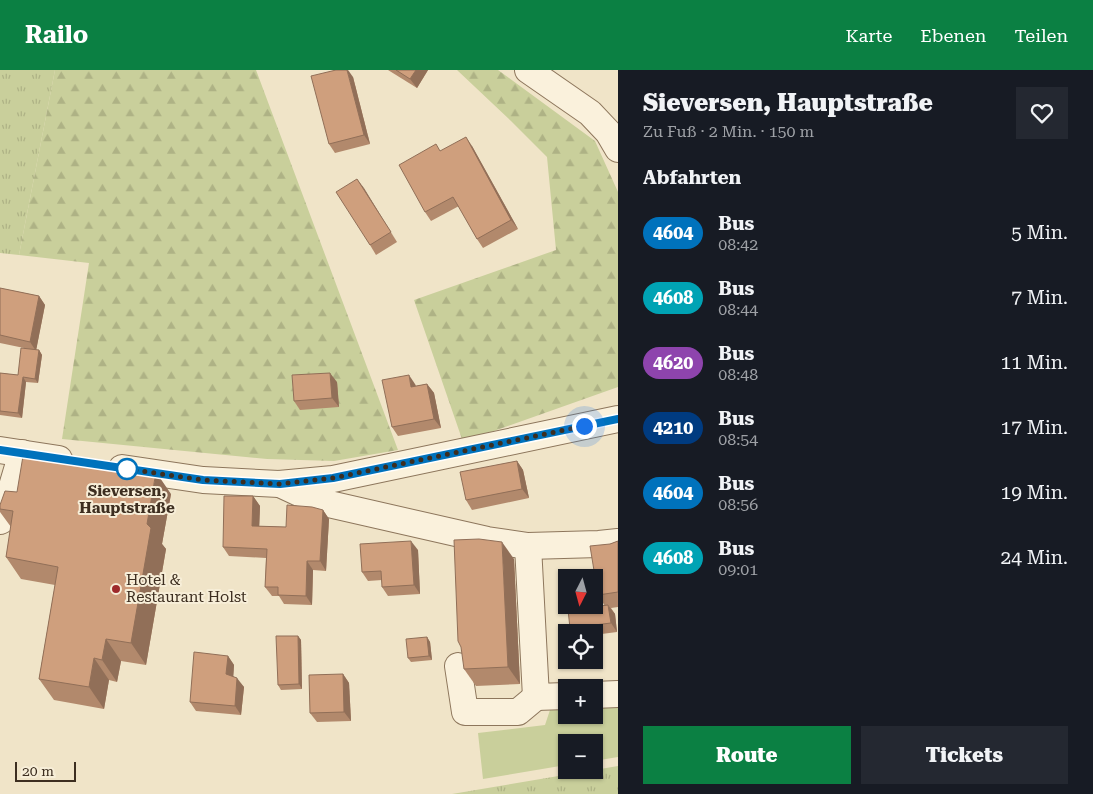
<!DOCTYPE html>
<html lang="de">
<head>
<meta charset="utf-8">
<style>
	:root { --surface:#171b24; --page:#242831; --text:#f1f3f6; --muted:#9ea1a6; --accent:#0b8043 }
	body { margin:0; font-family:"Roboto Serif",serif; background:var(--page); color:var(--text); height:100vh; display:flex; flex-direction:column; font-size:19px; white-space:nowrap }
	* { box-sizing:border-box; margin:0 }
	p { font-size:16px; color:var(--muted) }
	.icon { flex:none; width:28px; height:28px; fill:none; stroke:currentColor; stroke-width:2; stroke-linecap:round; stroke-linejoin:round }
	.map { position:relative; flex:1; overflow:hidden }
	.drawer { display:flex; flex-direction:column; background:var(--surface); width:475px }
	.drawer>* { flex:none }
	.badge { padding:0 10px; border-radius:16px; font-size:18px; line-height:32px }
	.needle { width:32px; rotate:186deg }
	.controls { position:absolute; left:558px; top:499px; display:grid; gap:10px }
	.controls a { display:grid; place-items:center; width:45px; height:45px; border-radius:0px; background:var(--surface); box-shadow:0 1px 4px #0004; font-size:25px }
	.scale { position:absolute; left:15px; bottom:12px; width:61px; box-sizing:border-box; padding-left:5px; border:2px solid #3d2e20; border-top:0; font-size:14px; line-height:18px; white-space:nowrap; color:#3d2e20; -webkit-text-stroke:4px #f7eed8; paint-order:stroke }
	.you { position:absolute; width:25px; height:25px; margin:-12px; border:4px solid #fff; border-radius:50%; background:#1a73e8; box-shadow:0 0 0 8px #1a73e833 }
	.map>.badge { position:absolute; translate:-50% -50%; box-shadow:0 0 0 2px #fff }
	h2 { padding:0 25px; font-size:19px; line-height:45px }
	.round { display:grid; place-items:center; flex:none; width:52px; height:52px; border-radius:0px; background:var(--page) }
	.summary { display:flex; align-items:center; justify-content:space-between; height:85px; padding:0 25px }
	h1 { font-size:24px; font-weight:800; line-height:38px }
	.primary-button { display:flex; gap:10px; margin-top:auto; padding:10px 25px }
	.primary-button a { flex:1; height:58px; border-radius:0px; background:var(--accent); color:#fff; font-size:20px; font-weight:800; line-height:58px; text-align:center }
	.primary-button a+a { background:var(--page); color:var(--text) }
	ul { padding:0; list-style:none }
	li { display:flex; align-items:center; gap:15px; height:65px; padding:0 25px }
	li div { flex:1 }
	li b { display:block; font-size:19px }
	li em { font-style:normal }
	li .badge { min-width:55px; font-weight:700; text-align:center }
	header { display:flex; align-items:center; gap:30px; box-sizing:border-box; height:70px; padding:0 25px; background:var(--accent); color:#fff }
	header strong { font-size:24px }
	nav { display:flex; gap:28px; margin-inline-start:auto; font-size:18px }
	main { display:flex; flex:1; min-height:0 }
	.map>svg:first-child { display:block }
	.grass { fill:url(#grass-tufts) }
	.forest { fill:url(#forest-firs) }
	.pitch { fill:#c9cf9b }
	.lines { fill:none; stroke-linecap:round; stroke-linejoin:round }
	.minor-casing { stroke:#8d765c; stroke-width:28 }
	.minor { stroke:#faf1dc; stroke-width:26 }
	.wall { fill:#b2896c }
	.shaded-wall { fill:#916f58 }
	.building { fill:#cf9f7d; stroke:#916f58 }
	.line-casing { stroke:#fff; stroke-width:11 }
	.line { stroke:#0072bc; stroke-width:8 }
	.walk { stroke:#3d2e20; stroke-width:5; stroke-dasharray:0 9 }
	.stop-dot { fill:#fff; stroke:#0072bc; stroke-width:2.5 }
	.poi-dot { fill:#9e2a2b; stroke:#f7eed8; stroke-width:2 }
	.labels { text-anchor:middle; stroke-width:4; stroke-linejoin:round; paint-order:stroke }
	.stop-label { font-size:15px; font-weight:bold; fill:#3d2e20; stroke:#f7eed8 }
	.poi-label { font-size:15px; fill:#3d2e20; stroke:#f7eed8; text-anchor:start }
</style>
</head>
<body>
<header>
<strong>Railo</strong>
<nav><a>Karte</a><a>Ebenen</a><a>Teilen</a></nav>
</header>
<main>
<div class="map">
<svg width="618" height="724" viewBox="0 0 618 724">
	<defs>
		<pattern id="grass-tufts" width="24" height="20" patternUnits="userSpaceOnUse" patternTransform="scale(1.25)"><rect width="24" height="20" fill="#c9cf9b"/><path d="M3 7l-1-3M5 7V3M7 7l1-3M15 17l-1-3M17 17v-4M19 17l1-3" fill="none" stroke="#aeb285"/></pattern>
		<pattern id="forest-firs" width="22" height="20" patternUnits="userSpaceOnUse" patternTransform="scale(1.25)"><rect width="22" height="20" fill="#c9cf9b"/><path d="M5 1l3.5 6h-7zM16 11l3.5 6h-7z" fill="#aeb285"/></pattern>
	</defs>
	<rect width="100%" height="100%" fill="#f0e4c8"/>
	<g class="grass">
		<polygon points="0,0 55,0 19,185 0,183"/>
		<polygon points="618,696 618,724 452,724"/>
	</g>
	<g class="forest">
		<polygon points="55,0 256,0 398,380 334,391 267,389 62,369 89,193 19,185"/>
		<polygon points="457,0 498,0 595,71 618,122 618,317 463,372 414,230 556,180 547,87 511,51"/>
	</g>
	<polygon class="pitch" points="618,629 618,687 594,691 594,672 566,672 566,695 483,709 478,663 545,655 551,637 566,635 566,645 594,645 594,632"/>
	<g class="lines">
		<defs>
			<g id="minor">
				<polyline points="528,0 590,43 608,62 618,79"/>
				<polyline points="0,380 59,389"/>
				<polyline points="122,398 203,410 279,414 333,409 618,349"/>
				<polyline points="282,415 297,422 329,434 487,470 528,476 599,474 618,472"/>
				<polyline points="0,451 2,450 22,383"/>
				<polyline points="528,476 536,627 566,626"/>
				<polyline points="458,596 465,642 518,642 536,627"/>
				<polyline points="594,625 618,624"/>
			</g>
		</defs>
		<use href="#minor" class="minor-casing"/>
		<use href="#minor" class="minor"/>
	</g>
	<g class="wall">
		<polygon points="388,0 428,0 417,18"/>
		<polygon points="353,7 370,74 335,83 329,74"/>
		<polygon points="472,76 518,159 483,178 477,169 459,136 431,151 425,142 440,81"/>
		<polygon points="357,109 397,172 376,185 370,175"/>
		<polygon points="0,218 39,226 45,235 36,280 39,280 42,285 38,313 26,312 22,348 0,345 0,303 18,305 24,278 0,273"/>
		<polygon points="337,312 339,337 300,340 294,331"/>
		<polygon points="415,314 416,316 427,314 434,323 441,358 398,366 392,357"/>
		<polygon points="517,391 523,400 529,428 472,440 466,430"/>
		<polygon points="17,422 171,424 162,474 166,479 146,595 121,591 117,612 109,610 104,639 54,630 39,609 55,515 21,509 6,487 11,457 0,442 0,435"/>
		<polygon points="253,426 260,436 259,456 286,457 323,440 329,449 326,501 313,500 312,535 284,534 279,526 272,526 265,517 266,488 229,486 223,477"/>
		<polygon points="618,471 618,537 611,538 615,544 617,562 594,565 594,562 574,562 570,558 605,536 598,525 610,474"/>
		<polygon points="418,480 420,524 388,526 382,517 382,510 368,511 362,502"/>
		<polygon points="514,489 520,614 476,616 464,599"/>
		<polygon points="298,566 301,570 302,619 281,620 278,615"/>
		<polygon points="427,567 430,572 432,590 411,592 408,588"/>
		<polygon points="228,586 234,595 233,606 244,617 241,645 196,641 190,632"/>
		<polygon points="343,604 349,613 351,651 317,652 310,643"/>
	</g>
	<g class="shaded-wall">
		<polygon points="347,0 348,0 353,7 370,74 364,65"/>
		<polygon points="416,0 428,0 417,18 410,9"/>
		<polygon points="466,67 472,76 518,159 511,150"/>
		<polygon points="357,109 364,118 397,172 391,162"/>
		<polygon points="39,226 45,235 36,281 30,272"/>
		<polygon points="39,280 42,285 38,313 35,309"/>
		<polygon points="330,303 337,312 339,337 332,328"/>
		<polygon points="409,305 415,314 418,326 411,317"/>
		<polygon points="23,307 26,312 22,348 18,343"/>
		<polygon points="427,314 434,323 441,358 434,349"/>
		<polygon points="517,391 523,400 529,428 522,419"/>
		<polygon points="156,402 171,424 162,474 166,479 146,595 131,573 147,454"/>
		<polygon points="253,426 260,436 259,465 252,456"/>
		<polygon points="323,440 329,449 326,501 320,491"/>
		<polygon points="411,471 418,480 420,524 414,515"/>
		<polygon points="502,472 514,489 520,614 508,597"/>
		<polygon points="307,491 313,500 312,535 306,526"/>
		<polygon points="608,535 615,544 617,562 611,553"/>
		<polygon points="298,566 301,570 302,619 299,614"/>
		<polygon points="427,567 430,572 432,590 429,586"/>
		<polygon points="106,569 121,591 117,612 102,590"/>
		<polygon points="228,586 234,595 233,613 226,604"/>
		<polygon points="94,588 109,610 104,639 89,617"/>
		<polygon points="343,604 349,613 351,651 344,642"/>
		<polygon points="237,608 244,617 241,645 235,636"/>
	</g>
	<g class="building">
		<polygon points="336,0 347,0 364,65 329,74 311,6"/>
		<polygon points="396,0 416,0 410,9"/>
		<polygon points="466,67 511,150 477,169 453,127 425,142 399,95 436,74 440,81"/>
		<polygon points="357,109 391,162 370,175 336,122"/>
		<polygon points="0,218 39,226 30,272 0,265"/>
		<polygon points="21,278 39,280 35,309 23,307 18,343 0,341 0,303 18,305"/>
		<polygon points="330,303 332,328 294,331 292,305"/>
		<polygon points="409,305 411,317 427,314 434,349 392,357 382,310"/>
		<polygon points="24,380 156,402 147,454 151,458 131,573 106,569 102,590 94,588 89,617 39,609 58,497 6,487 13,441 0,439 0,435 5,421 17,422"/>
		<polygon points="517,391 522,419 466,430 460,402"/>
		<polygon points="224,426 253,426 252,456 286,457 287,435 312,437 323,440 320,491 307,491 306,526 278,525 278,517 265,517 267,479 223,477"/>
		<polygon points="479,469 502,472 508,597 464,599 461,577 458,571 454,470"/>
		<polygon points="411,471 414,515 382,517 381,501 362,502 360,474"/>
		<polygon points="618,471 618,522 598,525 590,476 610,474"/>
		<polygon points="608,535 611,553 570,558 568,540"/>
		<polygon points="276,566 298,566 299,614 278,615"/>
		<polygon points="427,567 429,586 408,588 406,569"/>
		<polygon points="194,582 228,586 226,604 237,608 235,636 190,632"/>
		<polygon points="343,604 344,642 310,643 309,605"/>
	</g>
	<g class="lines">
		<defs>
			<polyline id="line" points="0,380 203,410 280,414 333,408 618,349"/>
		</defs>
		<use href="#line" class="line-casing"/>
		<use href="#line" class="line"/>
		<polyline class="walk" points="127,399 203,410 280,414 333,408 584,356"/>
	</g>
	<circle class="stop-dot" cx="127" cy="399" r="10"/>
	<circle class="poi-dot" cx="116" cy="519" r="5"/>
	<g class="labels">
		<g class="stop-label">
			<text x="127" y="426">Sieversen,<tspan x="127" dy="17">Hauptstraße</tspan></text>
		</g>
		<g class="poi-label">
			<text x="126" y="515">Hotel &amp;<tspan x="126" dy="17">Restaurant Holst</tspan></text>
		</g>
	</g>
</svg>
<div class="controls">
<a><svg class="needle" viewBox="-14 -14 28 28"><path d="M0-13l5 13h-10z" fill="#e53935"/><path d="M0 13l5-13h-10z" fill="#9ea1a6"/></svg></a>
<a><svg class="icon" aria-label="locate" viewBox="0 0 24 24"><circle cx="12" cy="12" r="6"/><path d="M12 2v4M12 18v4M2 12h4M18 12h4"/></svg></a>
<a>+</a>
<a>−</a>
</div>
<div class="scale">20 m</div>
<div class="you" style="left:584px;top:356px"></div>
</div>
<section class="drawer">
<div class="summary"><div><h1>Sieversen, Hauptstraße</h1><p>Zu Fuß · 2 Min. · 150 m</p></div><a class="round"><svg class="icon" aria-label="heart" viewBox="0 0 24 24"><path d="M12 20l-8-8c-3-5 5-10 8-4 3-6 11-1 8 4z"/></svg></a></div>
<h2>Abfahrten</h2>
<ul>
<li><span class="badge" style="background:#0072bc;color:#fff">4604</span><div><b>Bus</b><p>08:42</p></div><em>5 Min.</em></li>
<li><span class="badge" style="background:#00a3b4;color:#fff">4608</span><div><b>Bus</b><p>08:44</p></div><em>7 Min.</em></li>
<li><span class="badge" style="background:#8e44ad;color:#fff">4620</span><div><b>Bus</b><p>08:48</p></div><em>11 Min.</em></li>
<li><span class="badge" style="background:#003b80;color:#fff">4210</span><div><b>Bus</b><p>08:54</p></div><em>17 Min.</em></li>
<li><span class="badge" style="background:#0072bc;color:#fff">4604</span><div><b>Bus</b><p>08:56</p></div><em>19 Min.</em></li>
<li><span class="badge" style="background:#00a3b4;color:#fff">4608</span><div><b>Bus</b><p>09:01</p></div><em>24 Min.</em></li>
</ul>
<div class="primary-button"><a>Route</a><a>Tickets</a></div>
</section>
</main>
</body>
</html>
